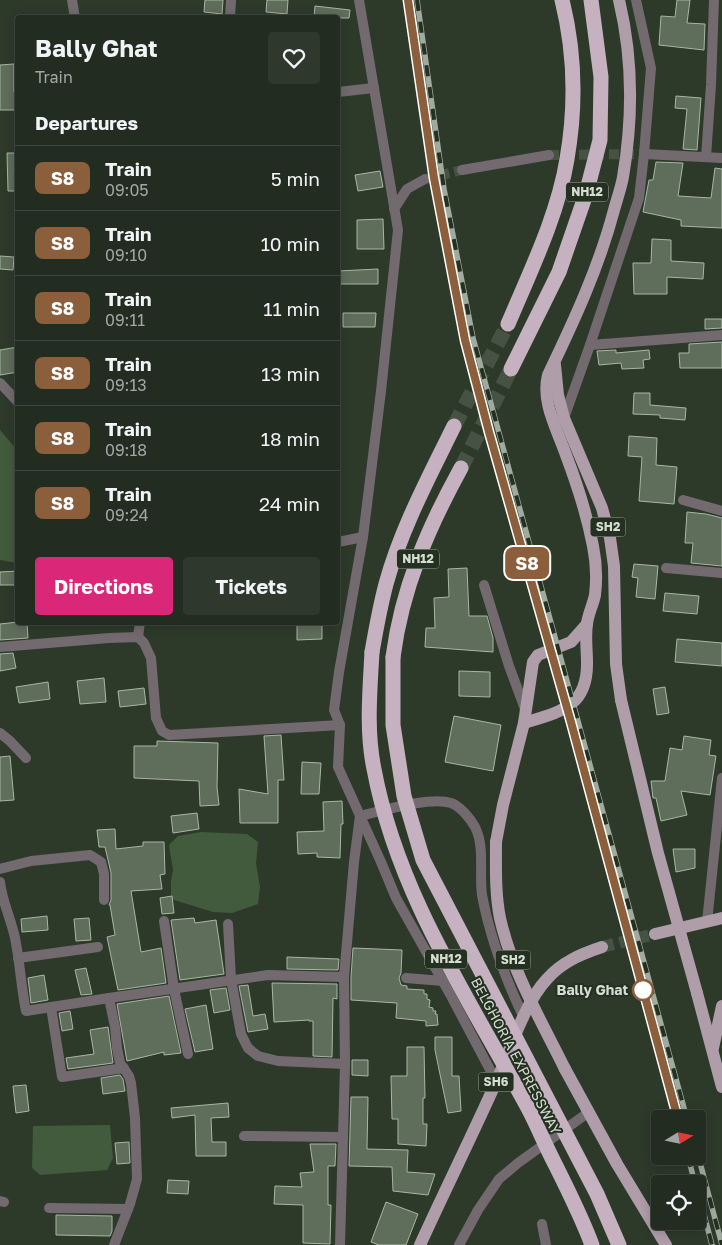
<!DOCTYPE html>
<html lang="en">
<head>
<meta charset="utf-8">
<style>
	:root { --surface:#222c20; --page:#2e382d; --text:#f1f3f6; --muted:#a2a7a5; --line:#3f483e; --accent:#db2777 }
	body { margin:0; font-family:"Golos Text",sans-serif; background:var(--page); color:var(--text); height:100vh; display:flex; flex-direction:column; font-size:19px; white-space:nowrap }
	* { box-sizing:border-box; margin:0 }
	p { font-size:16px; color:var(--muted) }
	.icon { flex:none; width:28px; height:28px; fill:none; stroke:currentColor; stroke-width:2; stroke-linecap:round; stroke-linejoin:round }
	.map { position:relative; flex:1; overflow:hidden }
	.details { position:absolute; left:15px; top:15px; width:325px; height:610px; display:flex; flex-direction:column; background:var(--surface); border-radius:5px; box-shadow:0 2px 12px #0003,0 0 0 1px var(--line) }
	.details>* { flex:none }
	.badge { padding:0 10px; border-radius:8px; font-size:18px; line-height:32px }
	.needle { width:32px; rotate:80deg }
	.controls { position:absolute; left:651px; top:1110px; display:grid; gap:10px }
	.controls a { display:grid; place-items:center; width:55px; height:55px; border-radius:5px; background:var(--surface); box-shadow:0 2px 12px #0003,0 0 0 1px var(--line); font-size:25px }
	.map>.badge { position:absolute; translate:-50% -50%; box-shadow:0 0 0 2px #fff }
	h2 { padding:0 20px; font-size:19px; line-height:45px }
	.round { display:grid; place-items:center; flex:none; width:52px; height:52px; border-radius:5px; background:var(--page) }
	.headline { display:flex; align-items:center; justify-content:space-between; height:85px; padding:0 20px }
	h1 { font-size:24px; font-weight:700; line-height:38px }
	.action { display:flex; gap:10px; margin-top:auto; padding:10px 20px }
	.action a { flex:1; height:58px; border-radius:5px; background:var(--accent); color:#fff; font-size:20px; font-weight:700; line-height:58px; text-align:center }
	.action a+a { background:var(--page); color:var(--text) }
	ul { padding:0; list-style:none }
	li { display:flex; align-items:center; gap:15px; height:65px; padding:0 20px; border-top:1px solid var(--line) }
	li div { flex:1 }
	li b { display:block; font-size:19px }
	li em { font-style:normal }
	li .badge { min-width:55px; font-weight:700; text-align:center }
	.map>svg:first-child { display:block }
	.water { fill:#435b3d }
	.building { fill:#5f6d5b; stroke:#a8b7a4 }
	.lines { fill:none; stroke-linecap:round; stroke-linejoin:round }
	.minor-tunnel { stroke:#465243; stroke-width:10; stroke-dasharray:10 5; stroke-linecap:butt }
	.primary-tunnel { stroke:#465243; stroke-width:12; stroke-dasharray:12 6; stroke-linecap:butt }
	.motorway-tunnel { stroke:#465243; stroke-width:15; stroke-dasharray:15 8; stroke-linecap:butt }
	.minor { stroke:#736a70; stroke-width:10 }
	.primary { stroke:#af9da9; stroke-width:12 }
	.motorway { stroke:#c6b1c0; stroke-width:15 }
	.rail-casing { stroke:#a0aa9e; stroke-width:5.5 }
	.rail { stroke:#243020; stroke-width:4; stroke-dasharray:11; stroke-linecap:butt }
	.primary-bridge { stroke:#af9da9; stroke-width:12 }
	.motorway-bridge { stroke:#c6b1c0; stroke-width:15 }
	.line-casing { stroke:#fff; stroke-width:11 }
	.line { stroke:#8b5e3c; stroke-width:8 }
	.stop-dot { fill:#fff; stroke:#8b5e3c; stroke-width:2.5 }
	.labels { text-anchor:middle; stroke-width:4; stroke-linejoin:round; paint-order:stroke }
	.shield { fill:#243020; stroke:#a0a99d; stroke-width:1 }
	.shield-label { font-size:12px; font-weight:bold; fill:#d5ddd3 }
	.stop-label { font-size:14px; font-weight:bold; fill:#d5ddd3; stroke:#243020; text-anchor:end }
	.street-label { font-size:14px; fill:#d5ddd3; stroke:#243020 }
</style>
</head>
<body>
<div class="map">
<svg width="722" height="1245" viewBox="0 0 722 1245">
	<rect width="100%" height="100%" fill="#2d3a2a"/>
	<g class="water">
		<polygon points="0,430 17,450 17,563 0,560"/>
		<polygon points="201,832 247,834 258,842 256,863 260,887 258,904 232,913 213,912 171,899 171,881 173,870 169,845 178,836"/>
		<polygon points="110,1125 113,1158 107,1170 40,1175 32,1168 33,1126"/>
	</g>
	<g class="building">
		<polygon points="205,0 223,0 222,14 204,12"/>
		<polygon points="267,0 288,0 287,14 266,12"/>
		<polygon points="677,0 690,0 687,23 705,24 704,50 659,45 661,16 675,17"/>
		<polygon points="315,6 350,10 349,18 314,18"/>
		<polygon points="14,64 14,92 18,92 18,110 0,110 0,65"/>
		<polygon points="676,96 701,98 697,150 683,149 687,109 675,108"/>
		<polygon points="7,153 18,153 18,191 8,191"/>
		<polygon points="656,162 683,163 678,196 711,198 715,168 722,169 722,228 681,226 681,220 643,212 649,180 653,180"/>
		<polygon points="380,171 383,187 358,191 355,175"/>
		<polygon points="383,219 384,249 357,249 357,220"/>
		<polygon points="652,239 671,240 671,261 704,263 703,279 667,277 667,294 634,294 633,263 651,263"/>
		<polygon points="0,256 14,257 13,270 0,269"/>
		<polygon points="378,269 378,284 338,284 338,271"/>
		<polygon points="343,313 376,313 375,327 343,327"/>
		<polygon points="705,319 722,319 722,328 705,329"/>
		<polygon points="722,342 722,368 680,368 679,353 689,353 689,344"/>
		<polygon points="18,347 18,372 0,375 0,350"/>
		<polygon points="616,350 616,353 649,350 650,359 643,360 644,368 622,369 621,363 599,365 597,351"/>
		<polygon points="634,393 650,393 650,405 686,408 685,420 660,418 660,415 633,414"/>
		<polygon points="629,436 657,438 656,465 677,467 674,504 639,501 642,457 628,456"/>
		<polygon points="687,512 706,514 722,518 722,566 691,563 693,543 685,543"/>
		<polygon points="634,564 658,566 655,599 636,597 638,578 632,577"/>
		<polygon points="467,568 469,616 487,616 493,638 493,652 425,647 426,628 435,628 434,598 449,597 448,569"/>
		<polygon points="18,571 18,585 0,585 0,572"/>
		<polygon points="665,593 699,596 697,614 663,611"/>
		<polygon points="18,622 27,622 28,638 0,640 0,624"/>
		<polygon points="297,623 322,623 322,639 297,640"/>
		<polygon points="677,639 722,643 722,666 675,662"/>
		<polygon points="13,653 16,668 0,671 0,654"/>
		<polygon points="459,671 490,672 490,697 459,696"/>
		<polygon points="104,678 106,702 80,704 77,681"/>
		<polygon points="48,682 50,699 19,703 16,687"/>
		<polygon points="665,687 669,713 657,715 653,689"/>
		<polygon points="144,688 146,704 120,707 118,691"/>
		<polygon points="454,716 501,725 493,771 445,762"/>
		<polygon points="281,735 284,780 278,780 278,823 240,823 239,789 268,794 264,736"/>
		<polygon points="684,736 711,740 709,755 716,756 710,795 681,791 687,815 661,821 656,798 653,798 651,781 665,781 670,748 682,750"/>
		<polygon points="157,741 218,743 217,787 219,805 200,806 199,781 134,778 134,746 157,746"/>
		<polygon points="10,756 14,800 0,801 0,757"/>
		<polygon points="302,762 321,763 319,794 301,794"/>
		<polygon points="342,801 343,824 341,824 340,858 317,857 317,853 298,854 297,832 324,831 323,802"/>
		<polygon points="197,813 199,829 173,833 171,816"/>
		<polygon points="115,829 116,849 143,846 143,842 164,842 165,874 160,875 162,889 131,891 141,952 161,948 166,983 118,990 107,937 115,935 110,905 109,905 111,900 111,873 105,847 99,847 97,830"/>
		<polygon points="673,849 695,849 695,868 676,872"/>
		<polygon points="172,896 174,913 162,914 160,898"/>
		<polygon points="47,916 48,930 22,932 21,919"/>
		<polygon points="89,918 91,940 76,941 74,919"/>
		<polygon points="194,918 195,923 216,920 224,974 180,980 171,920"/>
		<polygon points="353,948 402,950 401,973 399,978 401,985 407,986 407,989 424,990 424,994 427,994 427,999 430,1000 429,1007 433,1008 433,1011 436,1011 435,1014 437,1014 438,1025 426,1026 426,1021 396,1018 397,1003 351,1000 351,977"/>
		<polygon points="287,957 339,959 338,970 287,969"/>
		<polygon points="86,968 92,994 81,995 75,970"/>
		<polygon points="44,975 48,1000 31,1003 28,978"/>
		<polygon points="272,983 337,984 337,999 333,998 332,1057 313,1056 313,1021 309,1021 309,1020 274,1022"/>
		<polygon points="248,985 253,1016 265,1014 268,1029 248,1032 239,986"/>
		<polygon points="226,988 230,1010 214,1013 210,990"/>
		<polygon points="169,996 181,1053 164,1055 164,1052 127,1061 117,1004"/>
		<polygon points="206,1005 213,1049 195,1052 185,1009"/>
		<polygon points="70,1011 73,1029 62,1031 59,1013"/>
		<polygon points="108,1027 113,1063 68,1069 66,1058 94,1054 90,1030"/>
		<polygon points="435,1037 452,1037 452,1076 459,1076 461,1111 448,1113 435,1050"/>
		<polygon points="407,1047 424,1047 425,1098 423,1098 423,1124 427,1124 426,1146 398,1144 398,1119 392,1119 391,1076 407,1076"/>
		<polygon points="352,1060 368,1060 368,1076 352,1075"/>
		<polygon points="120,1075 123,1079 125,1091 103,1094 101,1078"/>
		<polygon points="26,1085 29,1111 16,1113 13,1086"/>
		<polygon points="351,1097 368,1097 367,1149 408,1150 407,1172 435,1174 428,1195 393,1191 392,1167 349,1166"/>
		<polygon points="228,1103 229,1117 211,1118 212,1142 226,1142 226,1156 196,1156 195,1115 172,1118 171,1108"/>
		<polygon points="129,1142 130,1163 117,1164 115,1143"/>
		<polygon points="310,1144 336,1144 335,1166 328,1166 328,1205 331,1205 330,1244 303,1243 303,1205 274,1204 275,1186 302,1187 300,1173 314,1172"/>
		<polygon points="168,1180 189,1181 188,1194 167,1193"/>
		<polygon points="386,1202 418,1214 406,1245 379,1245 371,1242"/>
		<polygon points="56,1215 112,1216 112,1231 110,1236 56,1235"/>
	</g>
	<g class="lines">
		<g class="minor-tunnel">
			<polyline points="549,155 644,154"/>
			<polyline points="425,179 462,170"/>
		</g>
		<polyline class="primary-tunnel" points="602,947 655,934"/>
		<g class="motorway-tunnel">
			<polyline points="454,426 508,324"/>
			<polyline points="461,468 511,369"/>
		</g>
		<g class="minor">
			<polyline points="72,0 75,18"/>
			<polyline points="359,0 398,230 381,391 363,537 339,672 334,710 340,725 338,767 381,862 396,898 450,994 496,1081"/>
			<polyline points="230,18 231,0"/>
			<polyline points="338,92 374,88"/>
			<polyline points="644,154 722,158"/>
			<polyline points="706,157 711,85 714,0"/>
			<polyline points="462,170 549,155"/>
			<polyline points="394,209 407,189 425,179"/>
			<polyline points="590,345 722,335"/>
			<polyline points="0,383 18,402"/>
			<polyline points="564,418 590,345 639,198 644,154 651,68 636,0"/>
			<polyline points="683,500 722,511"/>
			<polyline points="338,542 363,537"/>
			<polyline points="666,568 722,573"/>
			<polyline points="484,585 509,666 525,709"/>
			<polyline points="138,637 140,622"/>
			<polyline points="0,647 109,638 138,637 144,643 151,658 156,718 162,731 169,735 340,725"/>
			<polyline points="0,733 10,741 26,758"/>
			<polyline points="0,869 31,861 90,855 101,862 104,874 104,900"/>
			<path d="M 0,882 C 2,901 11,919 15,938 C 20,962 21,987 26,1011 L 109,998 L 268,975 L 344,977"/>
			<polyline points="164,921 174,989 188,1054"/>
			<polyline points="707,922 722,778"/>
			<polyline points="228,924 231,979 241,1034 248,1048 258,1056 278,1061 345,1064"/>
			<polyline points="18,958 98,947"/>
			<polyline points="406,978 443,981"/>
			<polyline points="109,998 115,1027 117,1048 120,1063 129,1076 131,1083 135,1118 137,1179 130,1204 114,1245"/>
			<polyline points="51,1007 62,1077 124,1068"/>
			<polyline points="244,1136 342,1137"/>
			<polyline points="0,1201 4,1202"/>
			<polyline points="49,1208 128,1209"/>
			<polyline points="542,1224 546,1245"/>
			<path d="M 340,1245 L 345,1064 L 344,977 L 354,862 L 360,816 C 382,811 430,796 451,803 C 460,806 470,818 475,827 C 485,846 479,873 482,895 C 490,938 505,978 524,1018"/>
			<polyline points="459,1245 478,1210 499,1179 518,1163 589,1112"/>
		</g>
		<g class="primary">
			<polyline points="555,365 558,395 564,418 602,508 610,538 614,566 616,664 621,700"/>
			<path d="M 524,723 C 560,712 588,707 587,662 C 587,650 585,636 587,624 C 588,614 593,605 595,595 C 597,579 596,561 593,546 C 587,515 577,484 566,455 C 557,429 541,402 548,375 C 574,321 599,267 614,210 C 617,199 621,188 623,177 C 633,118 633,58 619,0"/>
			<polyline points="496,842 503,805 524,723 533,662 538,655 571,642 587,624"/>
			<polyline points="655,934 722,918"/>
			<polyline points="697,993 722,1087"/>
			<polyline points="713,1048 722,1006"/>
			<polyline points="565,1069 617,1164 666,1245"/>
			<path d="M 420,1245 C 445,1190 472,1136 497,1080 C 510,1050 525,1002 547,979 C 562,962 581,954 602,947"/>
		</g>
		<g class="motorway">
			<path d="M 508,324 C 530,272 558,215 567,159 C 576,107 575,52 562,0"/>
			<polyline points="511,369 559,272 586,194 600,140 601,77 591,0"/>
			<path d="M 372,652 C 376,629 380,607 386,584 C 401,529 429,477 454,426"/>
			<path d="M 393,657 C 402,588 428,528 461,468"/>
		</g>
		<defs>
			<g id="rail">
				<polyline points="408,0 434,178 465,340 489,432 571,722 678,1119"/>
				<polyline points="417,0 444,189 473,338 687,1119"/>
				<polyline points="698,1155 722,1245"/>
				<polyline points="688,1156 695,1184"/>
				<polyline points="698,1191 712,1245"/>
			</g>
		</defs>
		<use href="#rail" class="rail-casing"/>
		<use href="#rail" class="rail"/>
		<g class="primary-bridge">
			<polyline points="621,700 658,853 697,993"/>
			<path d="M 496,842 C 496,867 495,893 500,918 C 512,972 541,1020 565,1069"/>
		</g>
		<g class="motorway-bridge">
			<path d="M 372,652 C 370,690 366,731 374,769 C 397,893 469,999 528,1108 C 538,1127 546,1147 556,1166 C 569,1192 582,1218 592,1245"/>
			<polyline points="393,657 393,725 404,796 423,860 597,1194 619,1245"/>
		</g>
	</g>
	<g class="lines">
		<defs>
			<polyline id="line" points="408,0 434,178 465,340 489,432 571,722 678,1119"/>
		</defs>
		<use href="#line" class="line-casing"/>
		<use href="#line" class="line"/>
	</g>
	<circle class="stop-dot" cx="643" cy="990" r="10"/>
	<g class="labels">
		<g class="shield">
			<rect x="566" y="182.5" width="42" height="19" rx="4"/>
			<rect x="590.5" y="517.5" width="35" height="19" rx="4"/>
			<rect x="397" y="549.5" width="42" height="19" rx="4"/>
			<rect x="425" y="949.5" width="42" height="19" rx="4"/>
			<rect x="495.5" y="950.5" width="35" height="19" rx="4"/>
			<rect x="478.5" y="1072.5" width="35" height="19" rx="4"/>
		</g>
		<g class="shield-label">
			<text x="587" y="196">NH12</text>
			<text x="608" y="531">SH2</text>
			<text x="418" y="563">NH12</text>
			<text x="446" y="963">NH12</text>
			<text x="513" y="964">SH2</text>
			<text x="496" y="1086">SH6</text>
		</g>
		<g class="stop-label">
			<text x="628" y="995">Bally Ghat</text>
		</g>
		<g class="street-label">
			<text transform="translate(516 1056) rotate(62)" y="5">BELGHORIA EXPRESSWAY</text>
		</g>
	</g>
</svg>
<div class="controls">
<a><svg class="needle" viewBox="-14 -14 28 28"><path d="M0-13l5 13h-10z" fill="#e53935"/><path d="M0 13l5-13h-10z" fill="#a2a7a5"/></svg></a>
<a><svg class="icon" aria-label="locate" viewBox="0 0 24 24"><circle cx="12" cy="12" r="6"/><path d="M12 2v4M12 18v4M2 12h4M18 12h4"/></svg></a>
</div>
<b class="badge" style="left:527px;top:563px;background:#8b5e3c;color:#fff">S8</b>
<section class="details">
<div class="headline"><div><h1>Bally Ghat</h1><p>Train</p></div><a class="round"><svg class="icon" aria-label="heart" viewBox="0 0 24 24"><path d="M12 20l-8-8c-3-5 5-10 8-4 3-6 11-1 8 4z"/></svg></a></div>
<h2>Departures</h2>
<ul>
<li><span class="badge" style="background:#8b5e3c;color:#fff">S8</span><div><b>Train</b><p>09:05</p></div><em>5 min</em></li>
<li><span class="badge" style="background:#8b5e3c;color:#fff">S8</span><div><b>Train</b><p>09:10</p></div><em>10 min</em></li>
<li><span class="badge" style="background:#8b5e3c;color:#fff">S8</span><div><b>Train</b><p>09:11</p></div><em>11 min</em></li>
<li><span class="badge" style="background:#8b5e3c;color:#fff">S8</span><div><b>Train</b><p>09:13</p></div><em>13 min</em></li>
<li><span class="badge" style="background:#8b5e3c;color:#fff">S8</span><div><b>Train</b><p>09:18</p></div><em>18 min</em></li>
<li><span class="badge" style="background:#8b5e3c;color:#fff">S8</span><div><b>Train</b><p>09:24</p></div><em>24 min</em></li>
</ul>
<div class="action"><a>Directions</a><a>Tickets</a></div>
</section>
</div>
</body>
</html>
